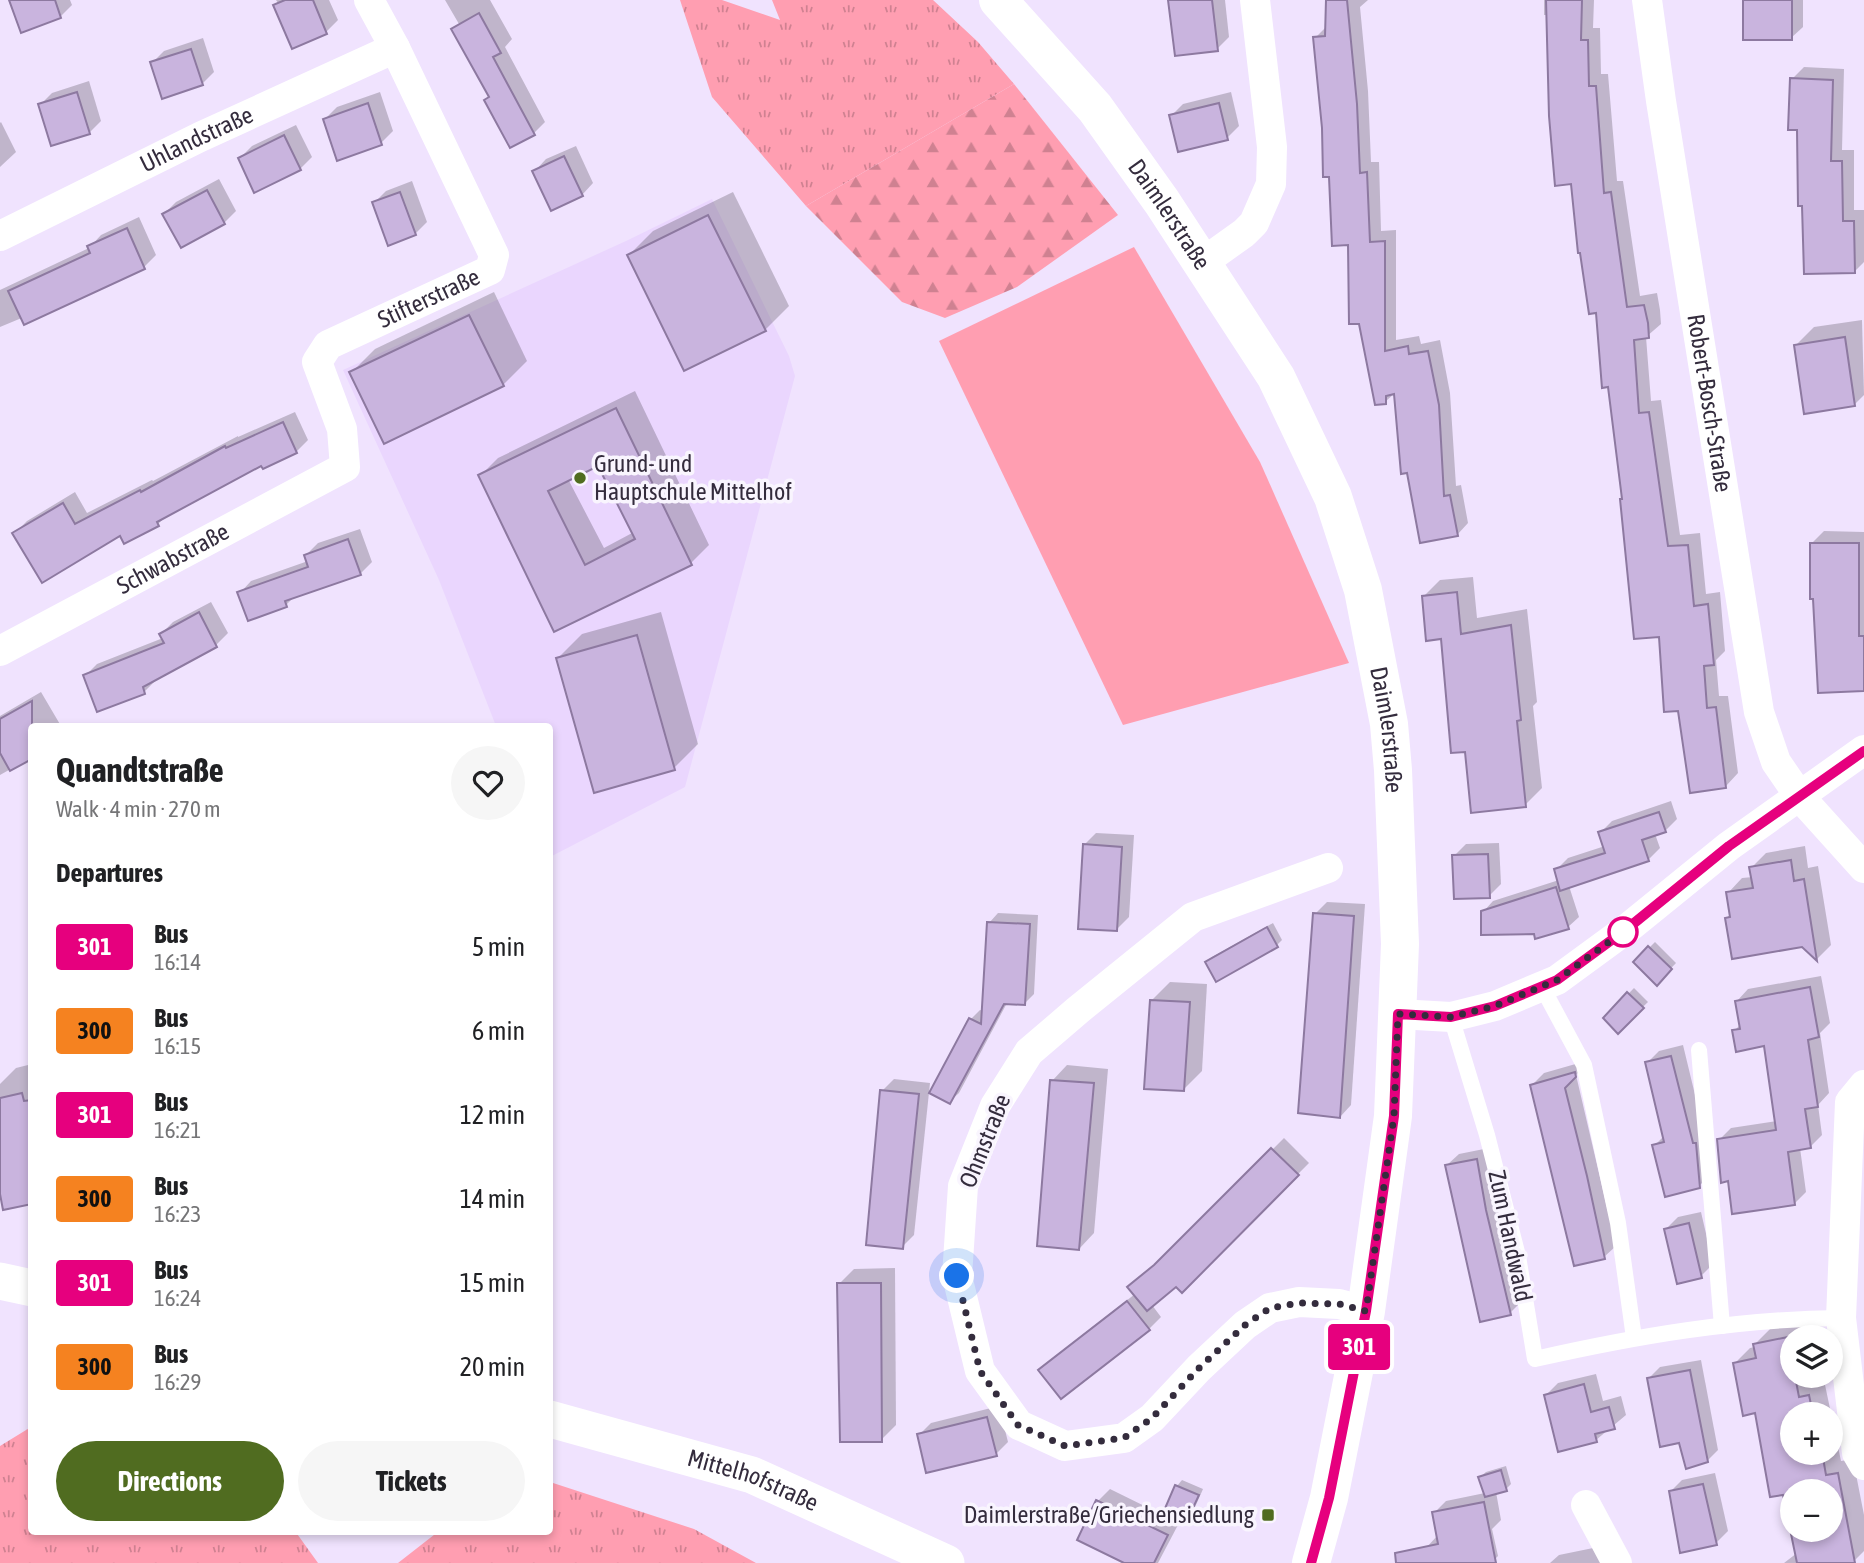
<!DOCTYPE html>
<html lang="en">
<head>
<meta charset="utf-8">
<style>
	:root { --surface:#fff; --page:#f6f6f6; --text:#202124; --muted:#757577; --accent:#506c20 }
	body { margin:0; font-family:"Asap Condensed",sans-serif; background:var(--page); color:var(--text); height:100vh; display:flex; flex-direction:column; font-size:26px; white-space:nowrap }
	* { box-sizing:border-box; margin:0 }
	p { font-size:23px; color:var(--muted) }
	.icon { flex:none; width:38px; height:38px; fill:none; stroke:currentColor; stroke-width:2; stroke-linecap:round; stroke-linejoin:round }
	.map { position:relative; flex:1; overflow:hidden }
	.sheet { position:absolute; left:28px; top:723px; width:525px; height:812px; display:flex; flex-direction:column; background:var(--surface); border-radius:7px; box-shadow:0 4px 10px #0003 }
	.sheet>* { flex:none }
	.badge { padding:0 14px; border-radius:5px; font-size:24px; line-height:46px }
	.tools { position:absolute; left:1780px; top:1325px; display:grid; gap:14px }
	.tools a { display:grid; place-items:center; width:63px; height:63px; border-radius:50%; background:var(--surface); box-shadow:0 4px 10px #0003; font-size:35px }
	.you { position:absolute; width:35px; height:35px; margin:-18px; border:5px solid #fff; border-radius:50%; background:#1a73e8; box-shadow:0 0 0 10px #1a73e833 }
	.map>.badge { position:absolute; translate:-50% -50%; box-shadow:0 0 0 4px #fff }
	h2 { padding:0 28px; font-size:26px; line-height:63px }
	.round { display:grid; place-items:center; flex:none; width:74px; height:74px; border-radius:37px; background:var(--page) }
	.overview { display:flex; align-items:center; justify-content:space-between; height:119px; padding:0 28px }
	h1 { font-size:33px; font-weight:700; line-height:52px }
	.primary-button { display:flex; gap:14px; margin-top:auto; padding:14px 28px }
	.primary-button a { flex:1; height:80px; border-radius:42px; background:var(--accent); color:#fff; font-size:28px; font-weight:700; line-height:80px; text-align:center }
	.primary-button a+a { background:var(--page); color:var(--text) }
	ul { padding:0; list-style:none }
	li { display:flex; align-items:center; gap:21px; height:84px; padding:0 28px }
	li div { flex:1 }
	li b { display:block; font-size:26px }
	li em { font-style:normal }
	li .badge { min-width:77px; font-weight:700; text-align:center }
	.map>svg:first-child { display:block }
	.built { fill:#ead6fe }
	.grass { fill:url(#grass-tufts) }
	.forest { fill:url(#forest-firs) }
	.pitch { fill:#ff9eb1 }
	.shadow { fill:#0003; fill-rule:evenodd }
	.building { fill:#c9b4de; stroke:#8d79a0; stroke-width:2; fill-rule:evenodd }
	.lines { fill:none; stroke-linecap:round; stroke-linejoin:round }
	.service { stroke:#fff; stroke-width:16 }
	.minor { stroke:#fff; stroke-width:30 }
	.tertiary { stroke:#fff; stroke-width:37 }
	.secondary { stroke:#fff; stroke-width:38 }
	.line-casing { stroke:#fff; stroke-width:16 }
	.line { stroke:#e6007e; stroke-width:10 }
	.walk { stroke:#342c3d; stroke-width:7; stroke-dasharray:0 12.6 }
	.poi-dot { fill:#506c20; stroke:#f9f5fe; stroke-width:2.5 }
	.stop-dot { fill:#fff; stroke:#e6007e; stroke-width:3.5 }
	.labels { text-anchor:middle; stroke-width:7; stroke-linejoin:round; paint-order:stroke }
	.street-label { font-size:24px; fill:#342c3d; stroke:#f9f5fe }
	.poi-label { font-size:24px; fill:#342c3d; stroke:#f9f5fe; text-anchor:start }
</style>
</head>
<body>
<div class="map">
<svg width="1864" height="1563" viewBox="0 0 1864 1563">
	<defs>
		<pattern id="grass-tufts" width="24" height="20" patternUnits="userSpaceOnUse" patternTransform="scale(1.75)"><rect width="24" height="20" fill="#ff9eb1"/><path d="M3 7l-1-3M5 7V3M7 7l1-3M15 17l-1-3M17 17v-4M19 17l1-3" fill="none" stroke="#cf8191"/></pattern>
		<pattern id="forest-firs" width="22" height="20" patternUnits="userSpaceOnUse" patternTransform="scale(1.75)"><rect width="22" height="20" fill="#ff9eb1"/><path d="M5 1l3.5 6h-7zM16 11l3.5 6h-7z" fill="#cf8191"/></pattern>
	</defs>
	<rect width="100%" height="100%" fill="#f0e3fe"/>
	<polygon class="built" points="712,199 789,356 795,376 685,787 550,857 550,726 496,726 439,580 343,370 626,241"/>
	<g class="grass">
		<polygon points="680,0 722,0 780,20 772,0 933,0 978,42 1014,84 806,206 712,97"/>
		<polygon points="31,1427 32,1531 295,1531 318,1563 0,1563 0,1446"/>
		<polygon points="550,1482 694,1529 756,1563 398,1563 439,1531 550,1531"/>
	</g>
	<polygon class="forest" points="1014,84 1118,215 1017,287 945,318 902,302 806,206"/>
	<polygon class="pitch" points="1134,247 1260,462 1349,663 1123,725 939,341"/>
	<g class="shadow">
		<polygon points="11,0 70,0 72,5 60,17"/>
		<polygon points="276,0 329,0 338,20 326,32 275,6 278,3"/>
		<polygon points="445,0 490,0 512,39 505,47 545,122 533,134 490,96 453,29 459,24"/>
		<polygon points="1171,0 1225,0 1229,37 1217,49"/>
		<polygon points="1327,0 1368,0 1360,7 1368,91 1371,162 1379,162 1381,231 1396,230 1396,340 1419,336 1421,344 1440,340 1450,393 1456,486 1461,485 1468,523 1457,535 1409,471 1396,392 1385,402 1350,244 1331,175 1324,128 1315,38 1327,26"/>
		<polygon points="1544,0 1594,0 1593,28 1600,28 1601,74 1608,74 1617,181 1623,181 1640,296 1657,293 1660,310 1661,324 1646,337 1651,401 1661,400 1680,535 1700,533 1706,594 1720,592 1725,651 1716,660 1719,696 1728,696 1738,773 1726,786 1680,710 1661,635 1572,182 1548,15 1544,15"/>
		<polygon points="1745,0 1803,0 1803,27 1791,38"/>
		<polygon points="203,38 214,72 202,84 152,63 164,51"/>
		<polygon points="1804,67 1844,69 1842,150 1854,150 1854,210 1864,210 1864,262 1855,271 1799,128 1792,79"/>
		<polygon points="89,81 101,121 89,133 40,105 52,93"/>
		<polygon points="380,92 393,131 381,143 339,158 325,119 337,107"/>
		<polygon points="1231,92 1239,126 1227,138 1171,116 1183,104"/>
		<polygon points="1,122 16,152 0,167 0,123"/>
		<polygon points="296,125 312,157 300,169 240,158 252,146"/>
		<polygon points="576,146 593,183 582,195 535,171 546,159"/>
		<polygon points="219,179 236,211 224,223 164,214 176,202"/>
		<polygon points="412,181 427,222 415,234 374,203 386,191"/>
		<polygon points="733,192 789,306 765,330 629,255 653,231"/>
		<polygon points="139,217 156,255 144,267 0,327 0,290 89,248 101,235"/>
		<polygon points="494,292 527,361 503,385 351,373 375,349"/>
		<polygon points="1862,320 1864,395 1854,405 1796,345 1814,327"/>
		<path d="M 635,391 L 709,545 L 691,563 L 554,630 L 480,476 L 498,458 ZM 599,463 L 634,532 L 604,548 L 568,479 Z"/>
		<polygon points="295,412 308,440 296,452 262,463 168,514 157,525 121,534 15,533 27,521 75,492 87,513 152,480 153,481 238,436 238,437"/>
		<polygon points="360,529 372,562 360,574 296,595 286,605 240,593 251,581 308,561 306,555 318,543"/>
		<polygon points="1824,531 1864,532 1864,689 1812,543"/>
		<polygon points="1473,577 1477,618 1527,609 1537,702 1533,706 1542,788 1525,805 1466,750 1442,638 1424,596 1440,580"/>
		<polygon points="211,602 228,633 216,645 156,678 156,680 144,692 98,710 85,676 97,664 163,638 161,634 173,622"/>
		<polygon points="661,612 698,744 674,768 558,658 582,634"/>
		<polygon points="41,692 61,726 32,726 32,757 0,775 0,716"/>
		<polygon points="1671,801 1677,819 1665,831 1655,834 1660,848 1648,860 1569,886 1579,917 1568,927 1535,933 1483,912 1493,901 1559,880 1556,870 1568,858 1605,846 1600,833 1612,821"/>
		<polygon points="1096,833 1134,835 1129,917 1117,929 1084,845"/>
		<polygon points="1499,843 1501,884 1489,896 1454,856 1466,844"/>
		<polygon points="1805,846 1808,868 1818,866 1831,945 1817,959 1802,945 1727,918 1731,914 1728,893 1742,878 1753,877 1751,868 1766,853"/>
		<polygon points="1327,902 1365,904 1351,1105 1340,1117 1315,914"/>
		<polygon points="998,913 1038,915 1034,994 1024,1004 1007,1003 959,1093 949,1102 971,1019 980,1010 984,1011 989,923"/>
		<polygon points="1273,923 1282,940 1277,945 1207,962 1212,957"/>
		<polygon points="1655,942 1676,963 1657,983 1635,962"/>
		<polygon points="1821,976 1830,1023 1820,1033 1829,1093 1818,1105 1822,1135 1810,1147 1800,1148 1806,1192 1794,1204 1730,1179 1719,1140 1731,1128 1777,1121 1766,1044 1734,1031 1741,1024 1737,1001 1748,989"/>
		<polygon points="1170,982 1207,984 1202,1071 1184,1089 1152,1000"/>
		<polygon points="1634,988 1648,1002 1618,1031 1605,1018"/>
		<polygon points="1683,1045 1704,1132 1711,1174 1699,1186 1654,1146 1665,1135 1647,1063 1659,1051"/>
		<polygon points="1586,1061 1587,1063 1576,1075 1616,1246 1604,1257 1532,1085 1544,1073"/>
		<polygon points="32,1064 32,1202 0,1186 0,1084 16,1068"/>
		<polygon points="1067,1065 1108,1069 1094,1233 1079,1249 1052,1081"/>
		<polygon points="894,1079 930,1083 914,1235 902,1247 882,1091"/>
		<polygon points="1284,1138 1309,1163 1182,1291 1177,1285 1152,1305 1161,1317 1149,1329 1041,1370 1053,1358 1135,1294 1168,1254"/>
		<polygon points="1489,1148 1522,1301 1510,1313 1447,1165 1459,1154"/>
		<polygon points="1701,1212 1713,1264 1701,1276 1666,1229 1678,1217"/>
		<polygon points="895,1268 896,1425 881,1440 839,1284 854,1269"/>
		<path d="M 1803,1322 L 1805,1337 L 1792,1337 L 1792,1376 L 1813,1376 L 1814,1382 L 1824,1380 L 1841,1461 L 1853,1459 L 1864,1515 L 1864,1551 L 1854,1561 L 1843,1563 L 1784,1563 L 1797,1553 L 1792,1530 L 1830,1530 L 1830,1491 L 1792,1491 L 1792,1528 L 1785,1493 L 1757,1411 L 1735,1363 L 1750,1348 L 1755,1347 L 1755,1344 L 1770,1329 ZM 1792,1414 L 1830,1414 L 1830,1452 L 1792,1452 Z"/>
		<polygon points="1701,1360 1718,1450 1707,1461 1680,1441 1649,1378 1660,1367"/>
		<polygon points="1596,1374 1603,1401 1621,1396 1626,1415 1596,1440 1546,1395 1558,1383"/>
		<polygon points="999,1406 1008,1442 996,1454 919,1435 931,1423"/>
		<polygon points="1506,1466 1511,1484 1506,1489 1496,1492 1501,1520 1492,1529 1498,1556 1491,1563 1429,1563 1426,1548 1438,1535 1434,1513 1446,1501 1485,1493 1480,1477 1486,1472"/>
		<polygon points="1715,1473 1728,1531 1716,1543 1670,1492 1682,1480"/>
		<polygon points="1182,1480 1203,1489 1191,1516 1186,1521 1177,1486"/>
		<polygon points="1110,1489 1179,1523 1158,1563 1128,1563 1098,1501"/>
		<polygon points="1598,1547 1602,1563 1550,1563 1559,1555"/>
	</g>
	<g class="building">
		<polygon points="9,0 55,0 61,18 21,33"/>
		<polygon points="285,0 313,0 327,34 292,49 273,5"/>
		<polygon points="1168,0 1212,0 1218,51 1175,56"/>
		<polygon points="1326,0 1347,0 1357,104 1360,173 1367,172 1370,242 1385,241 1385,351 1408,346 1409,354 1428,351 1439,405 1444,496 1450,495 1458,536 1420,543 1407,473 1401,474 1394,394 1386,396 1386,404 1375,405 1359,324 1349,324 1348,245 1332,246 1329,177 1323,177 1322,128 1313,37 1325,36"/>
		<polygon points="1546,0 1582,0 1581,40 1588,40 1589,86 1596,86 1604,193 1611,192 1627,307 1644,305 1648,323 1649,338 1634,340 1639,413 1649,412 1668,546 1688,545 1694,606 1708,604 1714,665 1704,666 1707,708 1716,707 1726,788 1690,793 1678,711 1664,712 1659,637 1634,639 1620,499 1622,499 1608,387 1602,388 1596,313 1589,314 1580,253 1578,253 1571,184 1555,186 1549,116"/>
		<rect x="1743" y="0" width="49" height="40"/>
		<polygon points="479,13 501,53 493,57 535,135 510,148 484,100 489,97 451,29"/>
		<polygon points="191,49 203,85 162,99 150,62"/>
		<polygon points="1790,78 1833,80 1831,161 1842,161 1843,221 1854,221 1855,273 1804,274 1802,206 1798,206 1797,130 1788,130"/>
		<polygon points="77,92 90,134 51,146 38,104"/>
		<polygon points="368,103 382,145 337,161 323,119"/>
		<polygon points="1219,103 1228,140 1178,152 1169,115"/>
		<polygon points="284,135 301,170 254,193 238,158"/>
		<polygon points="564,156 583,196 551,211 532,171"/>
		<polygon points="207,190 225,224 181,248 162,214"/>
		<polygon points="400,192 416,235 388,246 372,202"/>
		<polygon points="708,215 766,331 684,371 627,255"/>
		<polygon points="127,228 145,269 24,325 8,291 90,253 87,246"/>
		<polygon points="469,315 504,386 384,444 349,372"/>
		<polygon points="1845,337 1855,406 1804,414 1794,345"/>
		<path d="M 616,408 L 692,565 L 554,632 L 478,475 ZM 598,466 L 635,539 L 585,565 L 548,491 Z"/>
		<polygon points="283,422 297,453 263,469 261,466 157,522 159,526 124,544 120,536 42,583 12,533 63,503 75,524 140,490 141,492 225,446 226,448"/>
		<polygon points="348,539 361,575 285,601 287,607 248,621 237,592 308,567 304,555"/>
		<polygon points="1810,543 1859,543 1859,636 1864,636 1864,691 1818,693 1813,599 1810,599"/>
		<polygon points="1457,592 1461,634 1511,625 1521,720 1517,721 1526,807 1471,813 1465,752 1451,753 1441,639 1426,641 1422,596"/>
		<polygon points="199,612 217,647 143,687 145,694 97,712 83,675 164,643 159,634"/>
		<polygon points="637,635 675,770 594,793 556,658"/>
		<polygon points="32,701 32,759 10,771 0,753 0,719"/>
		<polygon points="1659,812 1666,832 1642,840 1649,861 1560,891 1554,869 1605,853 1598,832"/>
		<polygon points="1083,844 1122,847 1117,931 1078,929"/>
		<polygon points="1488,854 1490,898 1454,899 1452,855"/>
		<polygon points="1791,860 1794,881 1804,879 1817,961 1802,947 1732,959 1725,918 1730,917 1726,892 1753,888 1749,867"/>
		<polygon points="1556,887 1569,929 1535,939 1534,934 1481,935 1481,911"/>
		<polygon points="1313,913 1354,916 1340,1118 1298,1113"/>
		<polygon points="987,922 1030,924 1025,1005 1004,1004 950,1104 929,1093 969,1018 981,1024"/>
		<polygon points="1267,927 1278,947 1216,982 1205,962"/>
		<polygon points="1648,946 1672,969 1657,986 1633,962"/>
		<polygon points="1810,987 1819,1037 1808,1040 1818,1107 1805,1109 1811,1148 1788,1152 1795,1205 1732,1214 1728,1181 1721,1183 1717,1139 1776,1130 1764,1046 1736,1052 1732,1030 1740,1029 1735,1001"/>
		<polygon points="1627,992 1644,1008 1618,1034 1603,1018"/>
		<polygon points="1150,1000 1190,1002 1184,1091 1144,1089"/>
		<polygon points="1671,1056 1693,1143 1696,1143 1700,1188 1665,1197 1652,1145 1664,1142 1645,1062"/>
		<polygon points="1575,1072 1576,1077 1565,1088 1587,1176 1605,1259 1574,1266 1530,1085"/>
		<polygon points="1050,1080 1094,1083 1079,1250 1037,1246"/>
		<polygon points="880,1090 919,1094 903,1249 866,1245"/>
		<polygon points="22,1093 24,1101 32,1100 32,1204 3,1210 0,1194 0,1098"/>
		<polygon points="1271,1148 1299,1175 1182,1293 1176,1287 1147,1311 1127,1287 1154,1265"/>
		<polygon points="1477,1159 1486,1210 1511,1315 1480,1322 1445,1165"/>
		<polygon points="1689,1223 1702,1278 1677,1284 1664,1229"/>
		<polygon points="837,1283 881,1283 882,1442 840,1442"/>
		<polygon points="1127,1301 1150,1330 1061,1399 1038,1370"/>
		<path d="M 1788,1337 L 1792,1360 L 1792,1376 L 1795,1376 L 1799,1397 L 1809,1395 L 1813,1414 L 1792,1414 L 1792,1452 L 1822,1452 L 1826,1475 L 1838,1473 L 1855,1563 L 1797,1563 L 1783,1495 L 1770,1497 L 1755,1413 L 1743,1416 L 1733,1363 L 1756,1358 L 1753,1344 ZM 1792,1491 L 1830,1491 L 1830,1530 L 1792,1530 Z"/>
		<polygon points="1690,1370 1708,1462 1686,1469 1679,1443 1660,1447 1647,1378"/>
		<polygon points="1584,1384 1591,1412 1609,1407 1615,1429 1595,1434 1597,1442 1558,1452 1544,1395"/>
		<polygon points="987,1417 997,1456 926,1473 917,1434"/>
		<polygon points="1501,1470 1507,1491 1485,1497 1478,1477"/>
		<polygon points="1703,1484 1717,1545 1680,1553 1669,1491"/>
		<polygon points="1175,1485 1199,1495 1186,1523 1163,1513"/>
		<polygon points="1096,1500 1168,1535 1154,1563 1124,1563 1077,1540"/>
		<polygon points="1484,1502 1496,1563 1396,1563 1395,1553 1438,1544 1432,1512"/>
	</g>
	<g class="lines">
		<g class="service">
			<polyline points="1541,985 1584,1065 1618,1223 1634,1338"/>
			<path d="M 1451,1017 L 1487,1135 L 1518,1256 L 1535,1359 C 1637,1336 1736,1319 1841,1318"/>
			<polyline points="1699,1050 1722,1326"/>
		</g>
		<g class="minor">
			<path id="s1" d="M 1647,0 L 1661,101 L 1759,712 L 1776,762 L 1800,797 L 1864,868"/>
			<path id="s2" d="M 0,236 L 200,137 L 395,48"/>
			<polyline points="1202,263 1244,233 1254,223 1271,184 1272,147 1255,0"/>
			<path id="s3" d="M 0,651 L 345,467 L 342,429 L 317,362 L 328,345 L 490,270 L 494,255 L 395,48 L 369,0"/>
			<polyline points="1328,868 1193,917 1078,1010 1029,1052 995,1106 963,1186 957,1276 980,1371 1019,1425 1065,1446 1124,1438 1152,1418 1199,1368 1245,1325 1270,1308 1299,1302 1339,1304 1366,1311"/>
			<polyline points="1398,1014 1451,1017 1495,1006 1557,980 1628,928 1729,846 1864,750"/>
			<polyline points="1864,1085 1850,1102 1841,1318 1857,1453 1864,1465"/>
			<polyline points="1586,1505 1617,1563"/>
		</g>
		<g class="tertiary">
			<polyline points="0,1281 32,1288"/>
			<path id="s4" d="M 550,1419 L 752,1475 L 946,1563"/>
		</g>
		<path class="secondary" id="s5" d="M 998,0 L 1095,108 L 1162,202 L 1276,377 L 1333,497 L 1363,590 L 1389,724 L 1393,770 L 1400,944 L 1393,1116 L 1366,1311 L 1329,1498 L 1311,1563"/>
	</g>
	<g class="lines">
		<defs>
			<polyline id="line" points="1311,1563 1329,1498 1366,1311 1394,1116 1398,1014 1451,1017 1495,1006 1557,980 1628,928 1729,846 1864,751"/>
		</defs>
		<use href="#line" class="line-casing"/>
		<use href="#line" class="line"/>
		<polyline class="walk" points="957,1276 980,1371 1018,1425 1065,1446 1124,1438 1152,1418 1199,1368 1245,1325 1270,1308 1299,1303 1339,1304 1366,1311 1394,1116 1398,1014 1451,1017 1495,1006 1557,980 1628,928 1623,932"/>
	</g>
	<g class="poi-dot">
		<circle cx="580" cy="478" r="7"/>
		<rect x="1261" y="1508" width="14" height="14" rx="3.5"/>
	</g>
	<circle class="stop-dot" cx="1623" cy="932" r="14"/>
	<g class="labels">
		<g class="street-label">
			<text dy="8" stroke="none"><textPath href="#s2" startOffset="219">Uhlandstraße</textPath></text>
			<text dy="8" stroke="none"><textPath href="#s5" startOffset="275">Daimlerstraße</textPath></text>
			<text dy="8" stroke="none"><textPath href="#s3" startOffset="632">Stifterstraße</textPath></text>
			<text dy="8" stroke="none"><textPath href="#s1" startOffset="408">Robert-Bosch-Straße</textPath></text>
			<text dy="8" stroke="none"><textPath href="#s3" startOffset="196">Schwabstraße</textPath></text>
			<text dy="8" stroke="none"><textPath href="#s5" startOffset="842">Daimlerstraße</textPath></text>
			<text transform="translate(985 1141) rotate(-68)" y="8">Ohmstraße</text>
			<text transform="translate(1510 1236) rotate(78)" y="8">Zum Handwald</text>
			<text dy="8" stroke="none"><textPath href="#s4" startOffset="212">Mittelhofstraße</textPath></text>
		</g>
		<g class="poi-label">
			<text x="594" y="472">Grund- und<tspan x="594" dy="28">Hauptschule Mittelhof</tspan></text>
			<text x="1254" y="1523" text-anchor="end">Daimlerstraße/Griechensiedlung</text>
		</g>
	</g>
</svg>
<div class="tools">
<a><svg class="icon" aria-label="layers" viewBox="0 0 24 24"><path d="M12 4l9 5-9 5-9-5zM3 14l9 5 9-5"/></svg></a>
<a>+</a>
<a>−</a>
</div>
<div class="you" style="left:957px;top:1276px"></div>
<b class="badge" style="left:1359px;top:1347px;background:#e6007e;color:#fff">301</b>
<section class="sheet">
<div class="overview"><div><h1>Quandtstraße</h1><p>Walk · 4 min · 270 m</p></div><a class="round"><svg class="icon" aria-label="heart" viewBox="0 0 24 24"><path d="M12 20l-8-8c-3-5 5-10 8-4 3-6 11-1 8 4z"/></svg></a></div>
<h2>Departures</h2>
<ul>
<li><span class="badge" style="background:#e6007e;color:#fff">301</span><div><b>Bus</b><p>16:14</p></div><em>5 min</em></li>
<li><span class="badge" style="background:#f58220;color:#111">300</span><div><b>Bus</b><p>16:15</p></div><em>6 min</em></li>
<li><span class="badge" style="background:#e6007e;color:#fff">301</span><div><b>Bus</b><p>16:21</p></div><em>12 min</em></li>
<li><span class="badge" style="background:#f58220;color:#111">300</span><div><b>Bus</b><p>16:23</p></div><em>14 min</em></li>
<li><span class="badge" style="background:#e6007e;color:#fff">301</span><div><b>Bus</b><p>16:24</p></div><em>15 min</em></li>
<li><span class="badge" style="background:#f58220;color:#111">300</span><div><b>Bus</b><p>16:29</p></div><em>20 min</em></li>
</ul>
<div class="primary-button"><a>Directions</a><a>Tickets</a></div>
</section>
</div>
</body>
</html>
